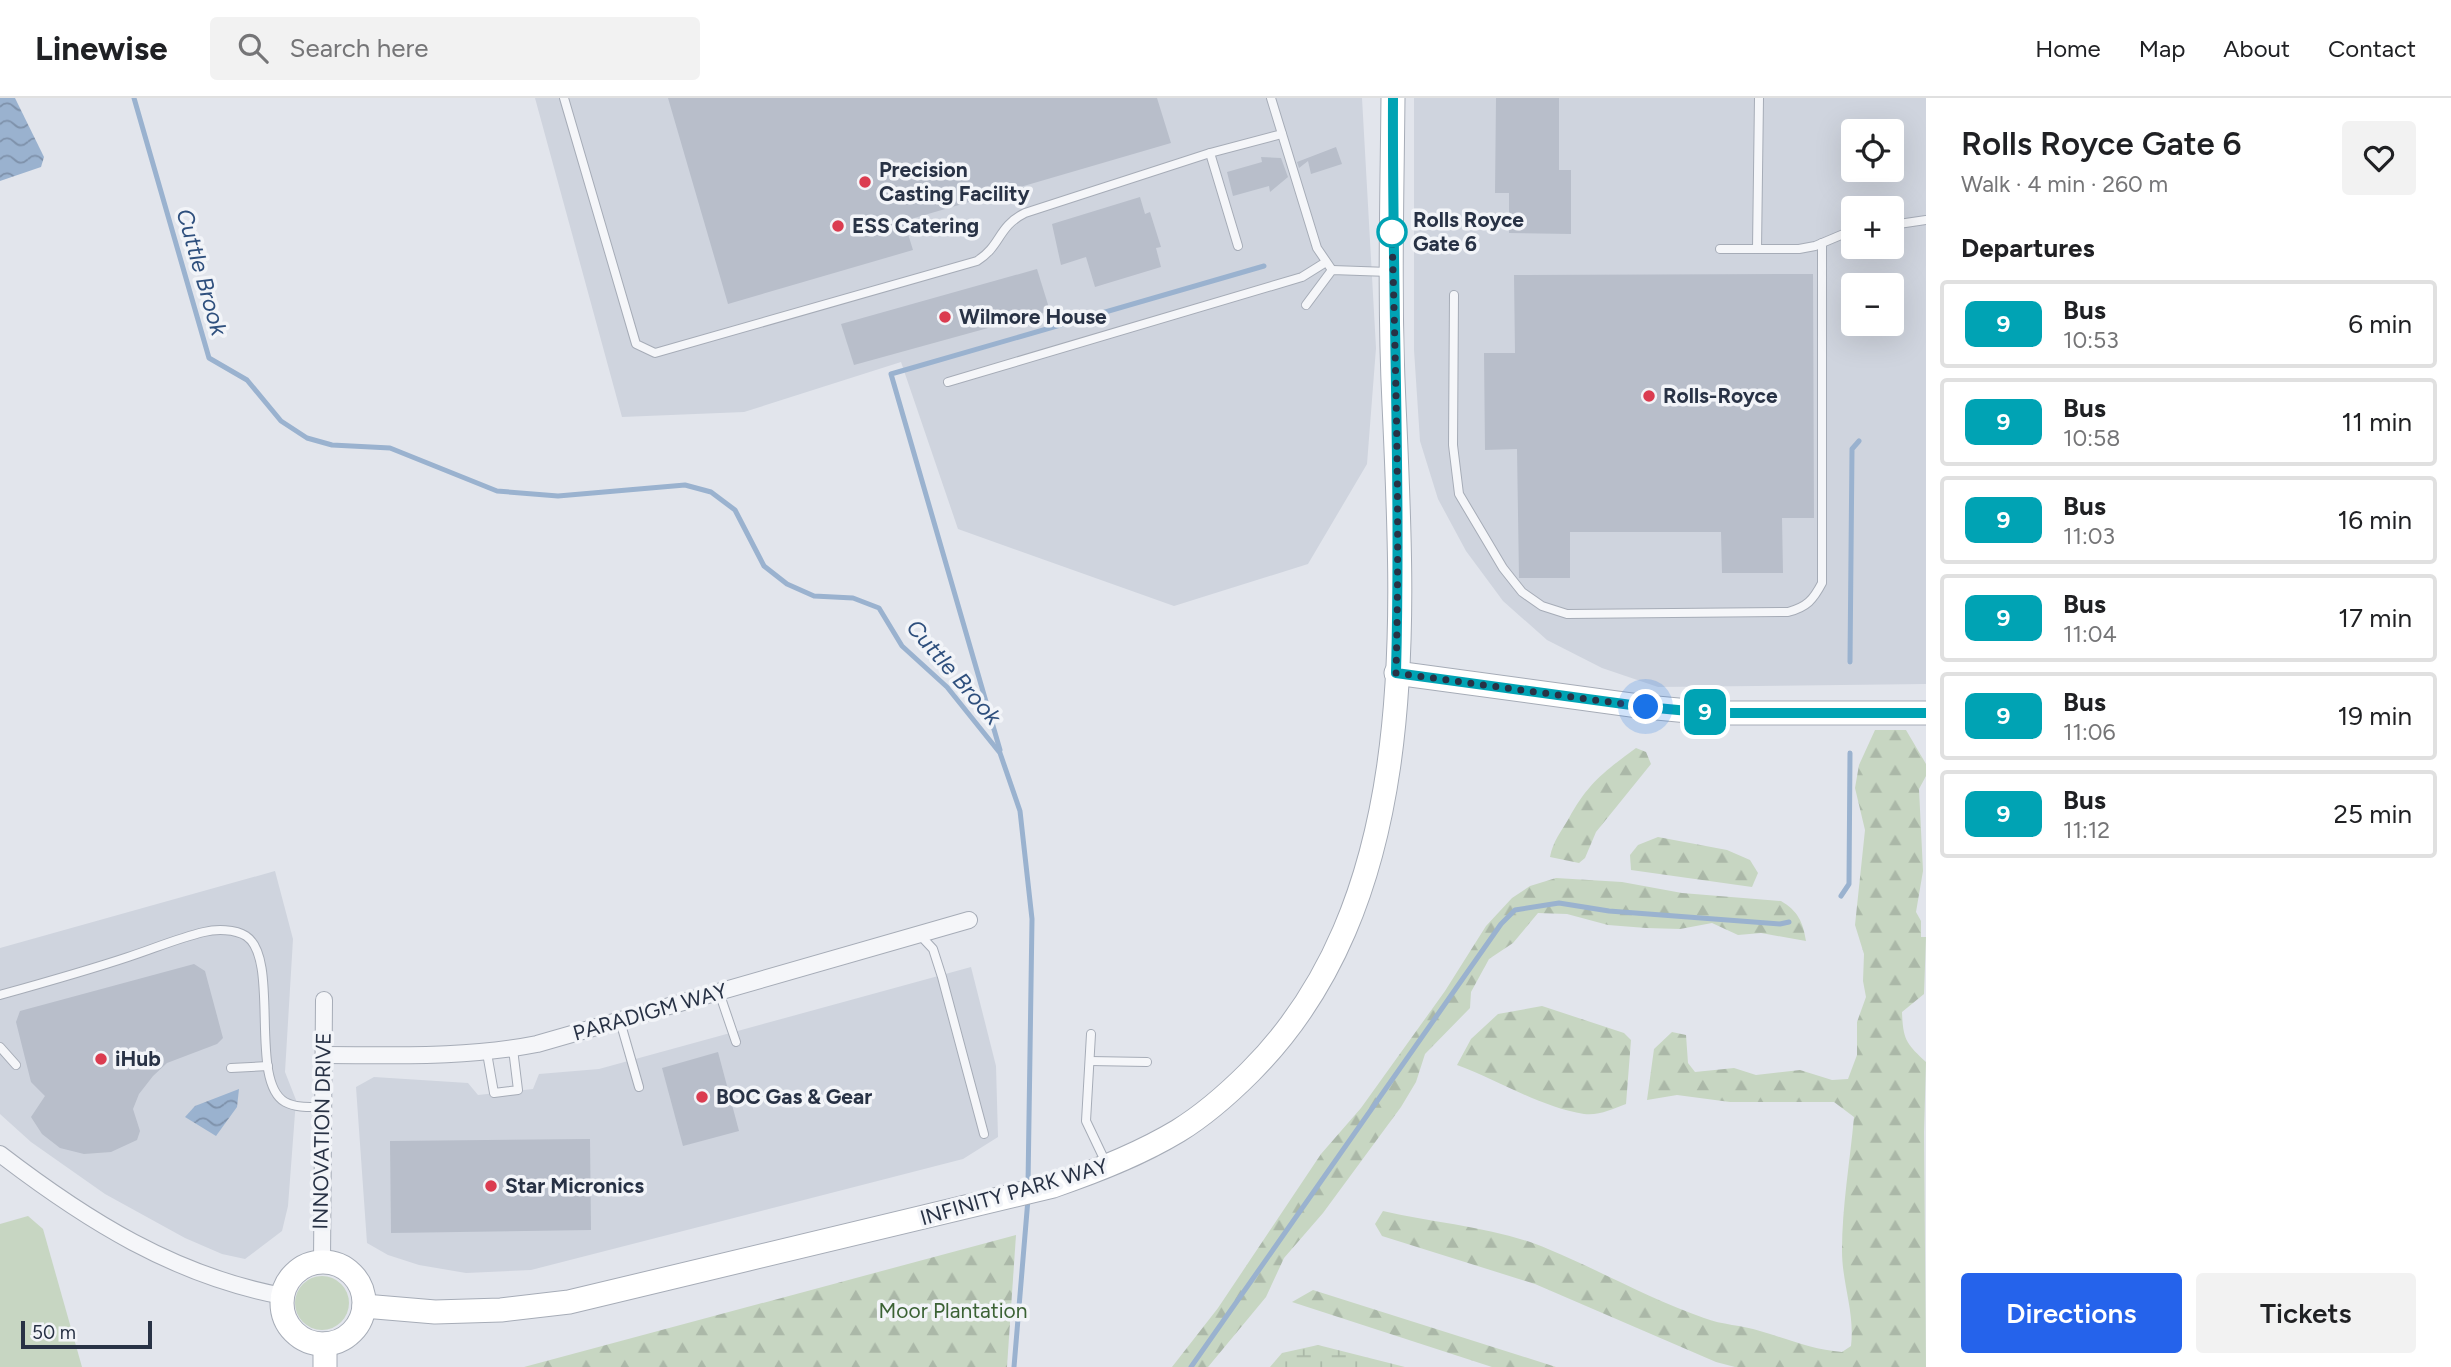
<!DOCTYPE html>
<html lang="en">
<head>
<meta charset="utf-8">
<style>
	:root { --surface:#fff; --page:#f2f2f2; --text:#202124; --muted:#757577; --line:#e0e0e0; --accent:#2563eb }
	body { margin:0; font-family:Figtree,sans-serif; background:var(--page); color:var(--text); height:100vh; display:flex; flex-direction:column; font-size:26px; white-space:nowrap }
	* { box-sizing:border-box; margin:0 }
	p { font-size:23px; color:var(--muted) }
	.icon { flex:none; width:38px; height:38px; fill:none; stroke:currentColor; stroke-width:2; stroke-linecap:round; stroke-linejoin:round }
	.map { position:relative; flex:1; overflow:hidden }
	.panel { display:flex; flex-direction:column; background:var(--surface); width:525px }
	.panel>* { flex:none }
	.badge { padding:0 14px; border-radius:10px; font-size:24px; line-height:46px }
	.fabs { position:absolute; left:1841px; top:21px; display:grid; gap:14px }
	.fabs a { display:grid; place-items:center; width:63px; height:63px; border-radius:7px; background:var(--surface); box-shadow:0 7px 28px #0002; font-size:35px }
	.scale { position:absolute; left:21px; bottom:18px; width:131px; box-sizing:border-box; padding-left:7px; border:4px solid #283245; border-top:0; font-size:19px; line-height:24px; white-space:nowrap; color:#283245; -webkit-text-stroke:5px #f2f4f8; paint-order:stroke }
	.you { position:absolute; width:35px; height:35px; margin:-18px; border:5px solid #fff; border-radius:50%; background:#1a73e8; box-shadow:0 0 0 10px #1a73e833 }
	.map>.badge { position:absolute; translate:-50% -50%; box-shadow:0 0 0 4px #fff }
	h2 { padding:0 35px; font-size:26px; line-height:63px }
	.round { display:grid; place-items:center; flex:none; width:74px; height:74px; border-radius:7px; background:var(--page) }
	.summary { display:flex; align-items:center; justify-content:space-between; height:119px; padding:0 35px }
	h1 { font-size:33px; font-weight:600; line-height:52px }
	.cta { display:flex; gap:14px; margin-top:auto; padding:14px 35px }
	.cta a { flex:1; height:80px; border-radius:7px; background:var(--accent); color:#fff; font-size:28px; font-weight:600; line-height:80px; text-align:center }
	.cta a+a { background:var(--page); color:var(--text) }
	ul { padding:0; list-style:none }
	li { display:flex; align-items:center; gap:21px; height:88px; margin:0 14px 10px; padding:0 21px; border:4px solid var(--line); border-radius:7px }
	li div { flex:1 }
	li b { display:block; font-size:26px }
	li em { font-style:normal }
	li .badge { min-width:77px; font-weight:700; text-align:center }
	header { display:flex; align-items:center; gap:42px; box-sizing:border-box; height:98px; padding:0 35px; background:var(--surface); border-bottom:2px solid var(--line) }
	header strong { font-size:33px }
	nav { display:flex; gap:38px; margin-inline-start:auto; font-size:24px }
	.search { width:490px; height:63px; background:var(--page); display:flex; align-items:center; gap:18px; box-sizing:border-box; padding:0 24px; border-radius:7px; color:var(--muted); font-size:26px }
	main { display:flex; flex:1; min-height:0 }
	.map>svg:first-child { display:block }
	.built { fill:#cfd4de; fill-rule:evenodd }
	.grass { fill:#c7d6c2 }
	.forest { fill:url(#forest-firs) }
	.wetland { fill:url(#wetland-marsh) }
	.water { fill:url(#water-waves) }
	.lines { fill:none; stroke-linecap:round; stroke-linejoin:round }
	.stream { stroke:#9ab2cf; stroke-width:5 }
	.building { fill:#b8beca }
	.lane-casing { stroke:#a6acb7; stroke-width:10 }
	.street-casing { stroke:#a6acb7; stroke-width:18 }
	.secondary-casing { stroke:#a6acb7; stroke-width:25 }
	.lane { stroke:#f5f6f9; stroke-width:8 }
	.street { stroke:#f5f6f9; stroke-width:16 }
	.secondary { stroke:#fff; stroke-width:23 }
	.line-casing { stroke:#fff; stroke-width:16 }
	.line { stroke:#00a3b4; stroke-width:10 }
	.walk { stroke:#283245; stroke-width:7; stroke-dasharray:0 12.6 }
	.poi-dot { fill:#db3c50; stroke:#f2f4f8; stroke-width:2.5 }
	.stop-dot { fill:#fff; stroke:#00a3b4; stroke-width:3.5 }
	.labels { text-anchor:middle; stroke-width:7; stroke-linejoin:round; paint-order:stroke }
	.poi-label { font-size:21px; font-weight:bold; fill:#283245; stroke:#f2f4f8; text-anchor:start }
	.stop-label { font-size:21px; font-weight:bold; fill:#283245; stroke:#f2f4f8; text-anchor:start }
	.street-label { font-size:21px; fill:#283245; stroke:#f2f4f8 }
	.park-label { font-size:21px; fill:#3b6234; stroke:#f2f4f8 }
	.water-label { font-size:23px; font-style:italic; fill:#2e4f7d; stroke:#f2f4f8 }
</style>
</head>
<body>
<header>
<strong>Linewise</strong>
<div class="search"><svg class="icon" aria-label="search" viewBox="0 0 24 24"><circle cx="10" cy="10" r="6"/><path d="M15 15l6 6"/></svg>Search here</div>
<nav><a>Home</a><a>Map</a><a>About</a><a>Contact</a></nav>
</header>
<main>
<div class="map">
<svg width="1926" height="1269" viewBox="0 0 1926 1269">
	<defs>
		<pattern id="forest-firs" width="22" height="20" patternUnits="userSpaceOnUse" patternTransform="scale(1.75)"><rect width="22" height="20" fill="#c7d6c2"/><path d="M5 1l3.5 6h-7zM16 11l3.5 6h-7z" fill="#abb8a8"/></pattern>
		<pattern id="wetland-marsh" width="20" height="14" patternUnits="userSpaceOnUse" patternTransform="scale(1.75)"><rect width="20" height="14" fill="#c7d6c2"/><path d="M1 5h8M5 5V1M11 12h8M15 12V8" fill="none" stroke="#abb8a8"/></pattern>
		<pattern id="water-waves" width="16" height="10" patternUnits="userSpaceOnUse" patternTransform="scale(1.75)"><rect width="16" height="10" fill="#9ab2cf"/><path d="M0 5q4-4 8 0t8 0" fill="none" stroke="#7e91aa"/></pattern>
	</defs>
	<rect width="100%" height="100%" fill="#e2e5ec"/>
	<g class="built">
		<polygon points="535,0 1362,0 1376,250 1367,366 1308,466 1174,508 958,431 901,264 744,314 622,319"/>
		<path d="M 1414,0 L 1926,0 L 1926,586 L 1658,589 L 1602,570 L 1547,542 L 1503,503 L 1466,453 L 1438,401 L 1420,343 L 1414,252 ZM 1853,33 L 1892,33 L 1892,72 L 1853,72 ZM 1853,110 L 1892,110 L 1892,149 L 1853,149 ZM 1853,187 L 1892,187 L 1892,226 L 1853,226 Z"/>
		<polygon points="275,773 293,841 285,974 296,1002 288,1108 282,1133 245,1161 222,1156 185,1140 105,1096 31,1044 0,1016 0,850"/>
		<polygon points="971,869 996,968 998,1039 963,1061 531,1172 466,1175 419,1167 388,1157 367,1145 356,989 374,979 468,985 478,997 533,991 539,976 599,971"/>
	</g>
	<g class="grass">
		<polygon points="28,1118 43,1131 82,1269 0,1269 0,1126"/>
		<circle cx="322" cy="1205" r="27"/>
	</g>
	<g class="forest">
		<path d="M 1875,632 L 1906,632 L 1926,666 L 1926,678 L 1919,691 L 1923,773 L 1916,814 L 1921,823 L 1921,839 L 1926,839 L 1924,896 L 1902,914 C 1903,943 1907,946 1926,964 L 1924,1034 L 1926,1269 L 1735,1269 L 1716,1264 L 1535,1186 L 1382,1138 L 1375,1126 L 1383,1113 C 1435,1125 1500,1130 1548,1151 C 1601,1173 1650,1201 1704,1220 C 1722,1227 1742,1227 1760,1233 C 1788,1241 1813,1252 1842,1254 L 1851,1248 C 1855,1215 1842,1185 1842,1153 C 1842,1108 1850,1064 1854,1019 L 1834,1004 L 1730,1004 L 1677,997 L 1647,1002 L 1654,951 L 1672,934 L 1686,937 L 1688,965 L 1695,974 L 1734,970 L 1756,977 L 1800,972 L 1832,982 L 1848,981 L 1857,957 L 1857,924 L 1866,899 L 1863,883 L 1864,856 L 1855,827 L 1865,732 L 1855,690 L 1859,667 Z"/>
		<path d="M 1636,650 L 1646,654 L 1651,666 L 1596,734 L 1585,760 L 1579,765 L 1550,759 C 1553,743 1561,734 1569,720 C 1588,685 1605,673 1636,650 Z"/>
		<polygon points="1658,739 1727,752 1750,762 1758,775 1752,789 1631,772 1630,757 1638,747"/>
		<path d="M 1556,780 L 1622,784 L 1682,795 L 1781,803 C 1798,813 1803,824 1806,843 L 1761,835 L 1738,837 L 1712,825 L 1680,831 L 1646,830 L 1608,827 L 1567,816 L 1538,815 L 1513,845 L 1489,861 L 1471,894 L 1470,910 L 1425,956 L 1416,984 L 1401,1009 L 1323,1115 L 1284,1160 L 1266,1199 L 1208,1269 L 1172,1269 L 1218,1210 L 1321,1056 L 1361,1010 L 1445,893 L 1486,828 L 1512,800 L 1530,788 Z"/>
		<path d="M 1542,908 L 1624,935 L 1631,942 L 1626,1006 C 1612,1011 1599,1018 1584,1016 C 1540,1009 1498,982 1457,967 L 1471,941 L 1498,916 Z"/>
		<polygon points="1016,1137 1007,1269 524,1269"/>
		<polygon points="1313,1192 1556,1269 1492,1269 1292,1204"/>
	</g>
	<polygon class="wetland" points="1318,1247 1405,1269 1270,1269 1282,1255"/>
	<g class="water">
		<polygon points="0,0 15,0 44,59 41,69 0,83"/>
		<polygon points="239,991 237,1009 216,1038 185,1019 195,1008"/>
	</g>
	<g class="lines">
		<g class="stream">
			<polyline points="134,0 209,260 247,282 281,323 307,340 332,347 390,350 497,393 558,398 685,387 711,394 735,412 764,468 787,486 814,498 853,500 879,510 902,548 947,589 1000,655 1020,713 1032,821 1028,1087"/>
			<polyline points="1850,564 1852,351 1859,343"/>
			<polyline points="1000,652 891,276 1264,168"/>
			<polyline points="1841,798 1849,786 1850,655"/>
			<polyline points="1014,1269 1028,1101"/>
			<polyline points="1191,1269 1501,826 1515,812 1559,805 1609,813 1780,826 1789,824"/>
		</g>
	</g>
	<g class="building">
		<polygon points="668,0 1157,0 1171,45 904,123 913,152 728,206"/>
		<polygon points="1496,0 1559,0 1559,72 1571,72 1571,136 1509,135 1509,95 1495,95"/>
		<polygon points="1336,49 1342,66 1311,76 1308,63 1299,70 1297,64"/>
		<polygon points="1261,59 1281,60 1288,79 1270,94 1269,88 1233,98 1227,74 1262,64"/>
		<polygon points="1140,99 1145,116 1150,114 1161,149 1156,150 1161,169 1095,189 1086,159 1061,167 1052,126"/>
		<polygon points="1037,171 1050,213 854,267 841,226"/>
		<polygon points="1813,176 1814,420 1782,420 1783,475 1722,475 1721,434 1570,434 1570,480 1519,480 1517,351 1485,352 1484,255 1515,255 1514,177"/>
		<polygon points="194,866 205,873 223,940 217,946 167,965 153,978 139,996 133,1011 140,1033 137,1042 111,1054 84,1056 60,1050 42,1036 31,1019 45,998 31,984 16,924 20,913"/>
		<polygon points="718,954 739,1033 683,1048 662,970"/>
		<polygon points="590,1041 591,1132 391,1135 390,1043"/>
	</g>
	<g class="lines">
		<defs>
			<g id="lane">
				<path d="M 564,0 L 636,246 L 655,255 L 977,163 C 1002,147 997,129 1025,115 L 1210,55 L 1282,36"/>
				<polyline points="1271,0 1317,150 1332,172"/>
				<polyline points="1210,55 1238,148"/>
				<polyline points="1892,127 1926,122"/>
				<polyline points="1720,151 1799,151 1815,148 1853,132"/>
				<polyline points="1757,151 1759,0"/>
				<path d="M 1454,197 L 1453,347 L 1459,396 L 1503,470 L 1522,494 L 1542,508 L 1567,516 L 1788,514 C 1807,509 1813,502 1822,485 L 1822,145"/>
				<polyline points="1306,207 1332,172 1389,174"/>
				<polyline points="948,284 1302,179 1326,164"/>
				<polyline points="919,836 933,851 942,879 984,1036"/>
				<polyline points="719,894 736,944"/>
				<path d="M 0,897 C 43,885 86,873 128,859 C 153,851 178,840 204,834 C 216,831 235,831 246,838 C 281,861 248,983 285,1004 C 296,1010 310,1009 322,1009"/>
				<polyline points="620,923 639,989"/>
				<polyline points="1091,936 1086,1023 1106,1065"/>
				<polyline points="0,949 16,967"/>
				<polyline points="487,955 494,995 518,992 513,951"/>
				<polyline points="1090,963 1147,964"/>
				<polyline points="231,970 268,968"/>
			</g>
			<g id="street">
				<path d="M 324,957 C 395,957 466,960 537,946 L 969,822"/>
				<path d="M 0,1056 C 86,1122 175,1178 283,1198"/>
				<polyline points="322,1164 324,902"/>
			</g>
			<g id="secondary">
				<polyline points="1396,575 1646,609 1710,615 1926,615"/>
				<circle cx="323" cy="1205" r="41"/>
				<path d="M 364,1208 L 435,1214 L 501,1212 L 569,1204 L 1053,1088 C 1097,1073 1138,1057 1178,1033 C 1204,1017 1229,995 1250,974 C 1421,803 1404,529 1394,306 C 1389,204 1392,102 1393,0"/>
				<polyline points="325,1246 325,1269"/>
			</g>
		</defs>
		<use href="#lane" class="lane-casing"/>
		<use href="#street" class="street-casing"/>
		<use href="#secondary" class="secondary-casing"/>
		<use href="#lane" class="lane"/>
		<use href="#street" class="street"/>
		<use href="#secondary" class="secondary"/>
	</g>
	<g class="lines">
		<defs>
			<path id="line" d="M 1393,0 C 1392,192 1401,383 1396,575 L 1646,609 L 1710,615 L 1926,615"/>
		</defs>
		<use href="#line" class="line-casing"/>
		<use href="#line" class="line"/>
		<path class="walk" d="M 1392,134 C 1396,281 1400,427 1396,575 L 1646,609"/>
	</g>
	<g class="poi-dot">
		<circle cx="865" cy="84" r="7"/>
		<circle cx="838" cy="128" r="7"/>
		<circle cx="945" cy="219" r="7"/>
		<circle cx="1649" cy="298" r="7"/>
		<circle cx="101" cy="961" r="7"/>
		<circle cx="702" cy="999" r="7"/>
		<circle cx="491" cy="1088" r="7"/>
	</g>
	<circle class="stop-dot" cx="1392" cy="134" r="14"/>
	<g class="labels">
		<g class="poi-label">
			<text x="879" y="79">Precision<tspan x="879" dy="24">Casting Facility</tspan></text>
			<text x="852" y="135">ESS Catering</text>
			<text x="959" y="226">Wilmore House</text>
			<text x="1663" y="305">Rolls-Royce</text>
			<text x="115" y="968">iHub</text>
			<text x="716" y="1006">BOC Gas &amp; Gear</text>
			<text x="505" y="1095">Star Micronics</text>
		</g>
		<g class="stop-label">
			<text x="1413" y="129">Rolls Royce<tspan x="1413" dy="24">Gate 6</tspan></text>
		</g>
		<g class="street-label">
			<text transform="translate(650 914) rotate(-16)" y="7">PARADIGM WAY</text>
			<text transform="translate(322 1033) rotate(-89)" y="7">INNOVATION DRIVE</text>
			<text transform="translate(1014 1094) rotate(-16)" y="7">INFINITY PARK WAY</text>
		</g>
		<g class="park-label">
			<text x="953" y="1220">Moor Plantation</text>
		</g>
		<g class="water-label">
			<text transform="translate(202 174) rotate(74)" y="8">Cuttle Brook</text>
			<text transform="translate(954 574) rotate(49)" y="8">Cuttle Brook</text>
		</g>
	</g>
</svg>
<div class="fabs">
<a><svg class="icon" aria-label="locate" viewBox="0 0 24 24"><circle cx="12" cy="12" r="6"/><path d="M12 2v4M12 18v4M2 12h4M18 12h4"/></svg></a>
<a>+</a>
<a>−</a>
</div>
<div class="scale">50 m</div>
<div class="you" style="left:1646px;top:609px"></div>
<b class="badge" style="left:1705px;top:614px;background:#00a3b4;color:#fff">9</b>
</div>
<section class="panel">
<div class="summary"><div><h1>Rolls Royce Gate 6</h1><p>Walk · 4 min · 260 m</p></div><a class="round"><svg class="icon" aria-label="heart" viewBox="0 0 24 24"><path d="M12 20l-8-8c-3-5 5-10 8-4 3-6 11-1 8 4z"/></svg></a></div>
<h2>Departures</h2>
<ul>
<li><span class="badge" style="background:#00a3b4;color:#fff">9</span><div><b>Bus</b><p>10:53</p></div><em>6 min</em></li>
<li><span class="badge" style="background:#00a3b4;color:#fff">9</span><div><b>Bus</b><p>10:58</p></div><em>11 min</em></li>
<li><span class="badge" style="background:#00a3b4;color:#fff">9</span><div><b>Bus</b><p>11:03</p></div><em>16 min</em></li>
<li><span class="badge" style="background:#00a3b4;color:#fff">9</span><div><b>Bus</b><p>11:04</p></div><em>17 min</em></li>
<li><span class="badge" style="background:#00a3b4;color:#fff">9</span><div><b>Bus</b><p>11:06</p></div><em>19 min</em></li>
<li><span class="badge" style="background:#00a3b4;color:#fff">9</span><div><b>Bus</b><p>11:12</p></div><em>25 min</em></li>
</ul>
<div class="cta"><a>Directions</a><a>Tickets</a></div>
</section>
</main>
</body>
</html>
